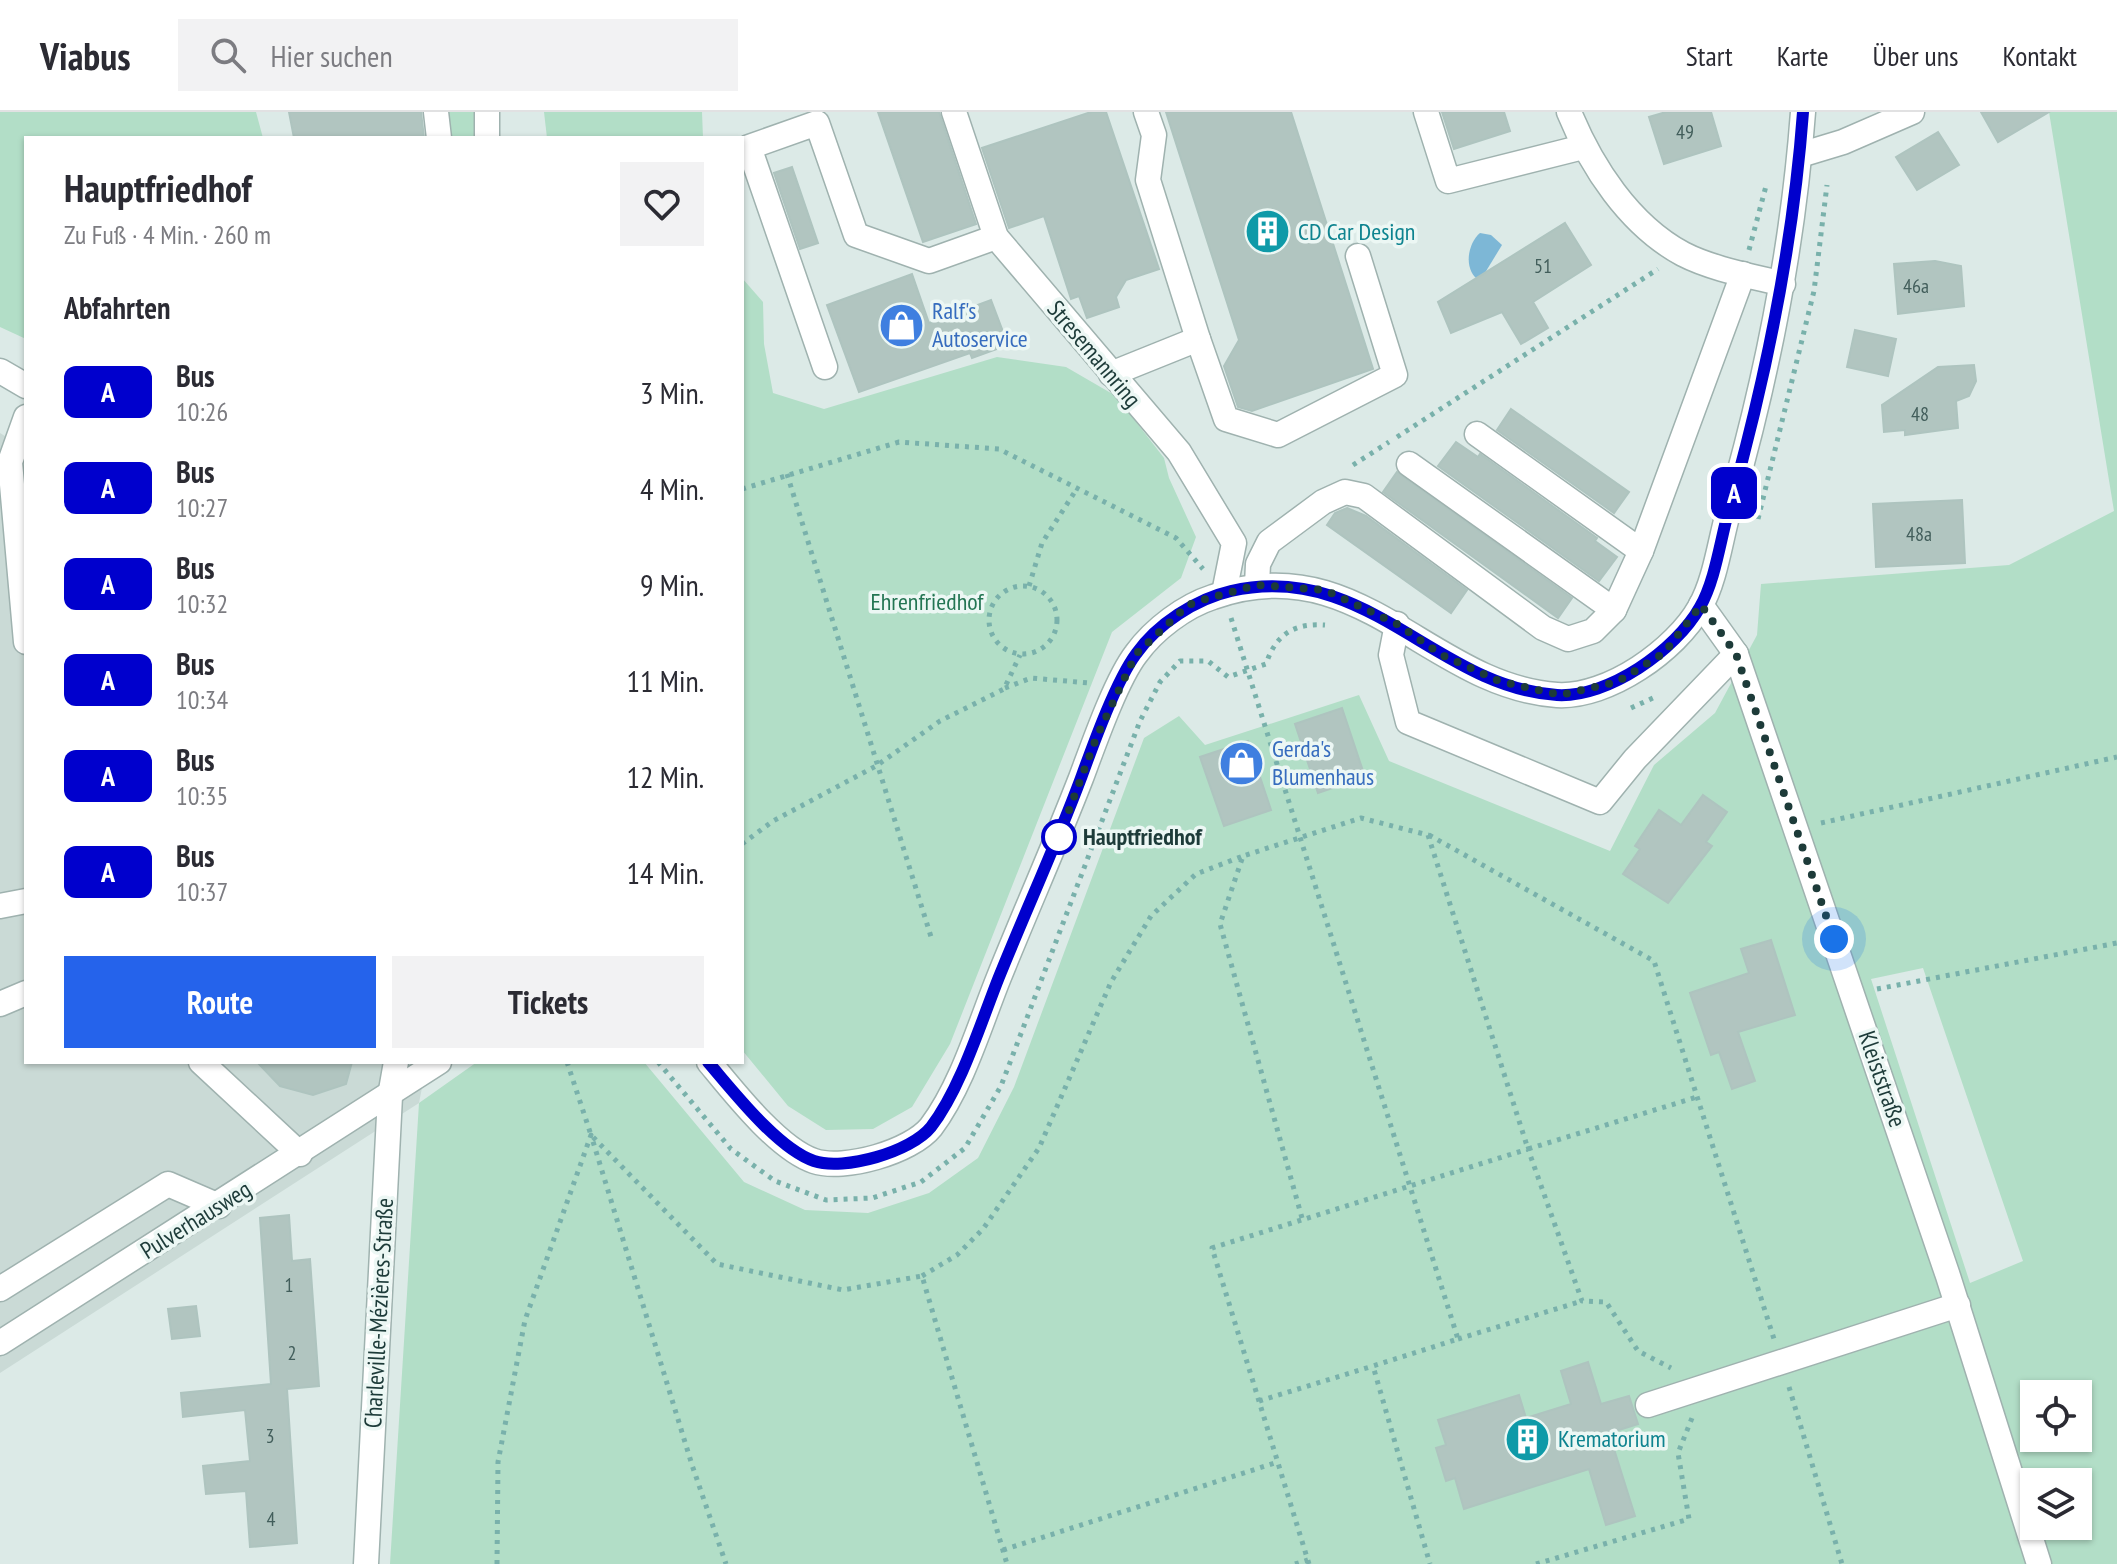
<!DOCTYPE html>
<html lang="de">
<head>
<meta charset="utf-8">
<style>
	:root { --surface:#fff; --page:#f2f2f3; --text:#2b2b33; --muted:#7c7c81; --line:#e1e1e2; --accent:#2563eb }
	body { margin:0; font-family:"PT Sans Narrow",sans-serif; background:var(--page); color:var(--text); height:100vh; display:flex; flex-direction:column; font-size:30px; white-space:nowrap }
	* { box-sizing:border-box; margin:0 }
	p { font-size:26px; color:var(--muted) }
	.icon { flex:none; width:44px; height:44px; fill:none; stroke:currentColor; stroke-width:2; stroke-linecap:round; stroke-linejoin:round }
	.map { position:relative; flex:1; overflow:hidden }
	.sheet { position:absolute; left:24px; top:24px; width:720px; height:928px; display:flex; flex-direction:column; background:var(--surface); border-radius:0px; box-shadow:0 2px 6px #0004 }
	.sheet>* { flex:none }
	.badge { padding:0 16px; border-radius:12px; font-size:28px; line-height:52px }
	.fabs { position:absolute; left:2020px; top:1268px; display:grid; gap:16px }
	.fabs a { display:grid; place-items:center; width:72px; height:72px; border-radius:0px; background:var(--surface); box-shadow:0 2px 6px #0004; font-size:40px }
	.you { position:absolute; width:40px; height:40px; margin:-20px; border:6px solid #fff; border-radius:50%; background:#1a73e8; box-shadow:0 0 0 12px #1a73e833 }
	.map>.badge { position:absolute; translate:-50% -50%; box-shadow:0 0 0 4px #fff }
	h2 { padding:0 40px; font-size:30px; line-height:72px }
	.round { display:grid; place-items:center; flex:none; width:84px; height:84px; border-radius:0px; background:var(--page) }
	.summary { display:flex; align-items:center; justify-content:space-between; height:136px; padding:0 40px }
	h1 { font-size:38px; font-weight:700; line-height:60px }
	.primary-button { display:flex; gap:16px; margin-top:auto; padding:16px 40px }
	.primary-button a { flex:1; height:92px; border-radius:0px; background:var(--accent); color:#fff; font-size:32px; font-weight:700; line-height:92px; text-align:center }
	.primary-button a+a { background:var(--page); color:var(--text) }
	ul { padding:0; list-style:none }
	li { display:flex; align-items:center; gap:24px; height:96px; padding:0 40px }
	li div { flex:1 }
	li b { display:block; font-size:30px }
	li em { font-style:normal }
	li .badge { min-width:88px; font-weight:700; text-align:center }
	header { display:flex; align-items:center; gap:48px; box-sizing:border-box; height:112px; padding:0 40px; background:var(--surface); border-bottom:2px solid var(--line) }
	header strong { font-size:38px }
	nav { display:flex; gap:44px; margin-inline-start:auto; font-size:28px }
	.search { width:560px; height:72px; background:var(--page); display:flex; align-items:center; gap:20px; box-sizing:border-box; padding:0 28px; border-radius:0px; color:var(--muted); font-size:30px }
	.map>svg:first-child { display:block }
	.built { fill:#cadad6 }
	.green { fill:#b2dec7; fill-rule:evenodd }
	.water { fill:#7db7d6 }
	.building { fill:#b1c5c0; stroke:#aec4bf; stroke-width:2 }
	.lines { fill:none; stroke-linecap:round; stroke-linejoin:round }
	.minor-casing { stroke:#9fb2af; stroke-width:27 }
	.path { stroke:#79b1ab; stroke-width:5; stroke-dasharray:4 6; stroke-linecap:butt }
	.minor { stroke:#fff; stroke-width:24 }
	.line-casing { stroke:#fff; stroke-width:18 }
	.line { stroke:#0000cd; stroke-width:12 }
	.walk { stroke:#1d3b39; stroke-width:8; stroke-dasharray:0 14.4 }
	.stop-dot { fill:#fff; stroke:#0000cd; stroke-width:4 }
	.labels { text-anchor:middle; stroke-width:7; stroke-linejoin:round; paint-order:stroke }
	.number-label { font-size:20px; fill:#425e5b }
	.culture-label { font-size:24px; fill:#0d838f; stroke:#ecf7f4; text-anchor:start }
	.shop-label { font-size:24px; fill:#366cbe; stroke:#ecf7f4; text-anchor:start }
	.street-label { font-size:24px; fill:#1d3b39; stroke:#ecf7f4 }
	.park-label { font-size:24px; fill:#237553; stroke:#ecf7f4 }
	.stop-label { font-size:24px; font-weight:bold; fill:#1d3b39; stroke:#ecf7f4; text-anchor:start }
</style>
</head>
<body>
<header>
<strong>Viabus</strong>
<div class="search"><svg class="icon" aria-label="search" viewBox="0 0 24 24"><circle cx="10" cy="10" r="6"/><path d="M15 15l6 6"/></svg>Hier suchen</div>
<nav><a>Start</a><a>Karte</a><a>Über uns</a><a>Kontakt</a></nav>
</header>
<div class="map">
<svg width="2117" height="1452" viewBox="0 0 2117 1452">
	<rect width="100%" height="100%" fill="#dceae7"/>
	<polygon class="built" points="0,321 26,337 26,950 427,950 419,991 0,1261"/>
	<g class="green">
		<polygon points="0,0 256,0 263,26 26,26 26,227 0,215"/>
		<polygon points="449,0 475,0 477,26 449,26"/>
		<polygon points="544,0 702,0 703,26 547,26"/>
		<path d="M 2049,0 L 2117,0 L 2117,1452 L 390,1452 L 419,991 L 477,950 L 644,950 L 744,1070 L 805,1098 L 868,1101 L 929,1081 L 978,1046 L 1014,975 L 1144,626 L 1179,604 L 1205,633 L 1359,583 L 1389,649 L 1610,739 L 1654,653 L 1715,601 L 1757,523 L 1761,472 L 2009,453 L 2114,399 ZM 1923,856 L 2023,1149 L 1970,1171 L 1871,867 ZM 2034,1282 L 2078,1282 L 2078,1326 L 2034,1326 ZM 2034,1370 L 2078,1370 L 2078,1414 L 2034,1414 Z"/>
		<polygon points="742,166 763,190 764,232 773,281 824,297 997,245 1066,255 1116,284 1164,346 1169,366 1196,425 1181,466 1112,520 950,932 912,995 873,1017 826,1018 788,994 742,938"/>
	</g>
	<path class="water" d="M 1480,121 L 1491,123 L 1502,133 L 1480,169 C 1463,159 1467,132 1480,121 Z"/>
	<g class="building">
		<polygon points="289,0 421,0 424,26 294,26"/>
		<polygon points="878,0 939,0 976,112 923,130"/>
		<polygon points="1091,0 1106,0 1159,157 1126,168 1116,185 1119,195 1087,206 1079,184 1071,187 1044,104 1009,116 982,36"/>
		<polygon points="1166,0 1291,0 1373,257 1252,299 1238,295 1224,254 1239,228"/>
		<polygon points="1442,0 1504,0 1510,19 1454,37"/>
		<polygon points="1666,0 1711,0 1721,34 1664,52 1649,5"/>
		<polygon points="1981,0 2049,0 1998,30"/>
		<polygon points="1938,20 1959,53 1917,78 1896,45"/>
		<polygon points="792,55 818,131 800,137 774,61"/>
		<polygon points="1565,111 1591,153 1533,190 1548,216 1521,232 1502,200 1451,221 1438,190"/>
		<polygon points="1935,149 1961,154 1964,194 1898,202 1894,152"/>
		<polygon points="912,162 929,211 991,188 1008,233 972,246 970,241 859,280 827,193"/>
		<polygon points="1855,218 1896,227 1888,264 1847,255"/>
		<polygon points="1974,253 1976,269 1969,284 1956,289 1958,316 1905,323 1905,318 1884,320 1882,293 1938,255"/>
		<polygon points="1511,297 1629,380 1614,401 1497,318"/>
		<polygon points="1456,330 1478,345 1480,342 1597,426 1595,429 1617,445 1599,469 1438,354"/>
		<polygon points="1397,360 1572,486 1558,506 1383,380"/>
		<polygon points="1962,388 1965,451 1876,455 1873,392"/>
		<polygon points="1347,396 1366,404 1467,478 1451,501 1327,413 1335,401"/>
		<polygon points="1342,596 1365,665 1318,681 1295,612"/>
		<polygon points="1248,629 1271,698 1224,714 1200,645"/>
		<polygon points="1703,683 1727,700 1706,730 1712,734 1668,791 1623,762 1640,737 1635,734 1659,698 1681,713"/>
		<polygon points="1771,828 1795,903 1738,920 1755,969 1732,977 1719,940 1711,943 1690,881 1749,861 1741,837"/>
		<polygon points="257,950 352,950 346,972 313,983 280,974"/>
		<polygon points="289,1103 292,1149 310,1147 319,1274 287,1277 297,1431 250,1435 246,1379 206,1382 203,1354 250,1349 245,1298 183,1305 181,1281 271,1272 260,1106"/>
		<polygon points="196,1194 200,1224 172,1227 168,1197"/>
		<polygon points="1588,1250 1601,1292 1629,1284 1638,1312 1609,1321 1635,1404 1606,1413 1589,1357 1464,1397 1455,1366 1446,1369 1436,1336 1446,1333 1438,1308 1519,1283 1526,1306 1571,1292 1561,1259"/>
	</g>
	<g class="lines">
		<defs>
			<g id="minor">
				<polyline points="436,0 439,26"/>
				<polyline points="487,0 487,26"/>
				<polyline points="954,0 996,125 1179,340 1234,431 1224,481"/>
				<polyline points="1426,0 1448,69 1583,35"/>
				<path d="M 1569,0 C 1591,54 1629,113 1683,142 C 1712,157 1751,164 1783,172"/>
				<polyline points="1800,43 1843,30 1912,0"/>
				<polyline points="1198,227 1226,307 1278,323 1395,263 1358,144"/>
				<polyline points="825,255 749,35 817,11 856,123 929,149 996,125"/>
				<polyline points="0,259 26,274"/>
				<polyline points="1111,262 1198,227 1148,68 1154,23 1146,0"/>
				<polyline points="26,305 10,350 26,530"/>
				<polyline points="1477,322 1641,439"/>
				<polyline points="1409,352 1614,498"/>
				<polyline points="1257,473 1258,452 1269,430 1323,390 1345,380 1364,384 1543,516 1568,527 1593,519 1614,498 1641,439 1743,162"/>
				<polyline points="1701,493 1736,542 1948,1164 2039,1452"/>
				<polyline points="1397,512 1391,543 1408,610 1600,690 1635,647 1736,542"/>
				<polyline points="0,794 26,789"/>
				<polyline points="0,892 26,881"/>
				<polyline points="201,950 300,1042"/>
				<path d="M 709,950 C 733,979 778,1037 814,1049 C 844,1059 911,1040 931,1015 C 962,974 980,912 999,865 C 1026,798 1055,733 1081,666 C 1093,634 1116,568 1136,542 C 1154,517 1185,494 1213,485 C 1358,433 1429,574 1557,583 C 1608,586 1676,538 1700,495 C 1715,469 1720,430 1728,401 C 1766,270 1793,136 1803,0"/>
				<polyline points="0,1177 168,1072 219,1094"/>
				<polyline points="0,1231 439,950"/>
				<polyline points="1648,1293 1958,1193"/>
				<polyline points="366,1452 390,984 396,950"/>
			</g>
		</defs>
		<use href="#minor" class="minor-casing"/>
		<g class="path">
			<polyline points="1749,138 1766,74"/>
			<polyline points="1397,325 1658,157"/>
			<polyline points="1353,353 1389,330"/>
			<polyline points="787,362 932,828"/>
			<polyline points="742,377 899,330 999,337 1176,426 1203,457"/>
			<polyline points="1758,407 1814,179 1827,73"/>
			<circle cx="1023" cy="508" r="34"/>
			<polyline points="1029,474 1042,431 1076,378"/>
			<polyline points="1231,506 1458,1227 1373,1254 1430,1452"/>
			<polyline points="1005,576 1031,566 1089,571"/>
			<polyline points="1631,596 1655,585"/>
			<polyline points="1821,711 2117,645"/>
			<polyline points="1429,723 1654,849 1774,1227"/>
			<polyline points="742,732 773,709 876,654 940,609 1004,577 1020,543"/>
			<polyline points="1877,877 2117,831"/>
			<polyline points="567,950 591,1023 717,1152 843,1178 922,1164 1007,1452"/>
			<path d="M 658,950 L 731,1037 L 775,1069 L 826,1088 L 872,1086 L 921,1070 L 965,1036 L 1001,974 L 1140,609 L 1160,570 L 1180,549 L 1208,549 L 1228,565 L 1266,552 C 1276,522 1294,511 1325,513"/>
			<polyline points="1302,1106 1220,812 1243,744 1361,706 1428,723 1528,1037 1697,985"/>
			<polyline points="922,1164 957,1143 983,1117 1039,1036 1111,870 1151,804 1196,762 1243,744"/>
			<polyline points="1458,1227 1582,1189"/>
			<polyline points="1789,1275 1842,1452"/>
			<polyline points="1259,1289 1373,1254"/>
			<polyline points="1003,1438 1278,1350"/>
			<polyline points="497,1452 498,1350 525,1208 591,1023 692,1353 726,1452"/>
			<polyline points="1295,1452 1308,1448"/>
			<polyline points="1309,1452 1212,1136 1528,1037 1582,1189 1606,1190 1638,1239 1671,1256"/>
			<polyline points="1536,1452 1689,1407 1678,1341 1692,1306"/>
		</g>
		<use href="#minor" class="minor"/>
	</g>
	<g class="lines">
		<defs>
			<path id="line" d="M 708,950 C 733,979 778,1037 814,1049 C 844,1059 911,1040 931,1015 C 961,976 981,910 999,865 C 1026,798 1056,733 1081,666 C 1093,633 1116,569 1136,542 C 1157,512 1196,487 1231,479 C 1367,448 1435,575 1557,583 C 1608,586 1676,538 1700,495 C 1715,469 1720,430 1728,401 C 1765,270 1793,136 1803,0"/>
		</defs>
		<use href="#line" class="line-casing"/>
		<use href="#line" class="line"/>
		<polyline class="walk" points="1059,725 1097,624 1136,542 1188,493 1206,487 1257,473 1325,478 1397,512 1442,543 1499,569 1560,583 1617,570 1664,541 1701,493 1736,542 1834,827"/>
	</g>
	<defs>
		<symbol id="building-disc" viewBox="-11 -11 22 22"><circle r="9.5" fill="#0f9aa8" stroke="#ecf7f4"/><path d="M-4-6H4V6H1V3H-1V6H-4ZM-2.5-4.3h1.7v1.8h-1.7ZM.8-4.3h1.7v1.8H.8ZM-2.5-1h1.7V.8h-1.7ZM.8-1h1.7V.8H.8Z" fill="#fff"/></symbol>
		<symbol id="shop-disc" viewBox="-11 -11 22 22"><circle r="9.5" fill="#3f7fe0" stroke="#ecf7f4"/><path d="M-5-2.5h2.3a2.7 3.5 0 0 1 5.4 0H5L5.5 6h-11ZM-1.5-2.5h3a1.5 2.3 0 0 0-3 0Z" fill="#fff"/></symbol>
	</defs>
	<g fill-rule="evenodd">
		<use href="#building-disc" x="1242" y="94" width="51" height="51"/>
		<use href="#shop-disc" x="876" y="188" width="51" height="51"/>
		<use href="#shop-disc" x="1216" y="626" width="51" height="51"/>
		<use href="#building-disc" x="1502" y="1302" width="51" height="51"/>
	</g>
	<circle class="stop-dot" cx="1059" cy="725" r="16"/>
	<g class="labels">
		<g class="number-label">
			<text x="1685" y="27">49</text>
			<text x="1543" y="161">51</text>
			<text x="1916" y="181">46a</text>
			<text x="1920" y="309">48</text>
			<text x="1919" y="429">48a</text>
			<text x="289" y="1180">1</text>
			<text x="292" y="1248">2</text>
			<text x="270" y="1331">3</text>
			<text x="271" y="1414">4</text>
		</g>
		<g class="culture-label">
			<text x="1298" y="128">CD Car Design</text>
			<text x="1558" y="1335">Krematorium</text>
		</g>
		<g class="shop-label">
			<text x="932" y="207">Ralf's<tspan x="932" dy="28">Autoservice</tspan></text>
			<text x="1272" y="645">Gerda's<tspan x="1272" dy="28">Blumenhaus</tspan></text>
		</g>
		<g class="street-label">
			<text transform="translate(1094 242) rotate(50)" y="8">Stresemannring</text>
			<text transform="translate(1882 967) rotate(71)" y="8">Kleiststraße</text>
			<text transform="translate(196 1108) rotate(-32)" y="8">Pulverhausweg</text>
			<text transform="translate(379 1201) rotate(-87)" y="8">Charleville-Mézières-Straße</text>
		</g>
		<g class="park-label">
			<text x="927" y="498">Ehrenfriedhof</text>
		</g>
		<g class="stop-label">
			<text x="1083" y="733">Hauptfriedhof</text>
		</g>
	</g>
</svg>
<div class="fabs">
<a><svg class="icon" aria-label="locate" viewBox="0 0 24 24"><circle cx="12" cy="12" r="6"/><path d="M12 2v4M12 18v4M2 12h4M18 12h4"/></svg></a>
<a><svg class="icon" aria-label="layers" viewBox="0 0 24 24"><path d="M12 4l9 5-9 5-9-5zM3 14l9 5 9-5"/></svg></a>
</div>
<div class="you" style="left:1834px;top:827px"></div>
<b class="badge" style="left:1734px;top:381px;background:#0000cd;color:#fff">A</b>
<section class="sheet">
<div class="summary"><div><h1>Hauptfriedhof</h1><p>Zu Fuß · 4 Min. · 260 m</p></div><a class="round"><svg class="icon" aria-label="heart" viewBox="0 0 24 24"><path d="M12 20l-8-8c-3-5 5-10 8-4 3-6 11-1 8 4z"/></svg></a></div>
<h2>Abfahrten</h2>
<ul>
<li><span class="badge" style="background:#0000cd;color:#fff">A</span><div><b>Bus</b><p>10:26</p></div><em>3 Min.</em></li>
<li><span class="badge" style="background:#0000cd;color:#fff">A</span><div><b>Bus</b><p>10:27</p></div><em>4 Min.</em></li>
<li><span class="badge" style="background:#0000cd;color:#fff">A</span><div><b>Bus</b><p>10:32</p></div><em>9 Min.</em></li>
<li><span class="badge" style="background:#0000cd;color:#fff">A</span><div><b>Bus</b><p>10:34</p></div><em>11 Min.</em></li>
<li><span class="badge" style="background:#0000cd;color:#fff">A</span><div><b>Bus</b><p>10:35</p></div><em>12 Min.</em></li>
<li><span class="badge" style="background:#0000cd;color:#fff">A</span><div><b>Bus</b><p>10:37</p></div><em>14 Min.</em></li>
</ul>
<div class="primary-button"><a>Route</a><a>Tickets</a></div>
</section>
</div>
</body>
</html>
